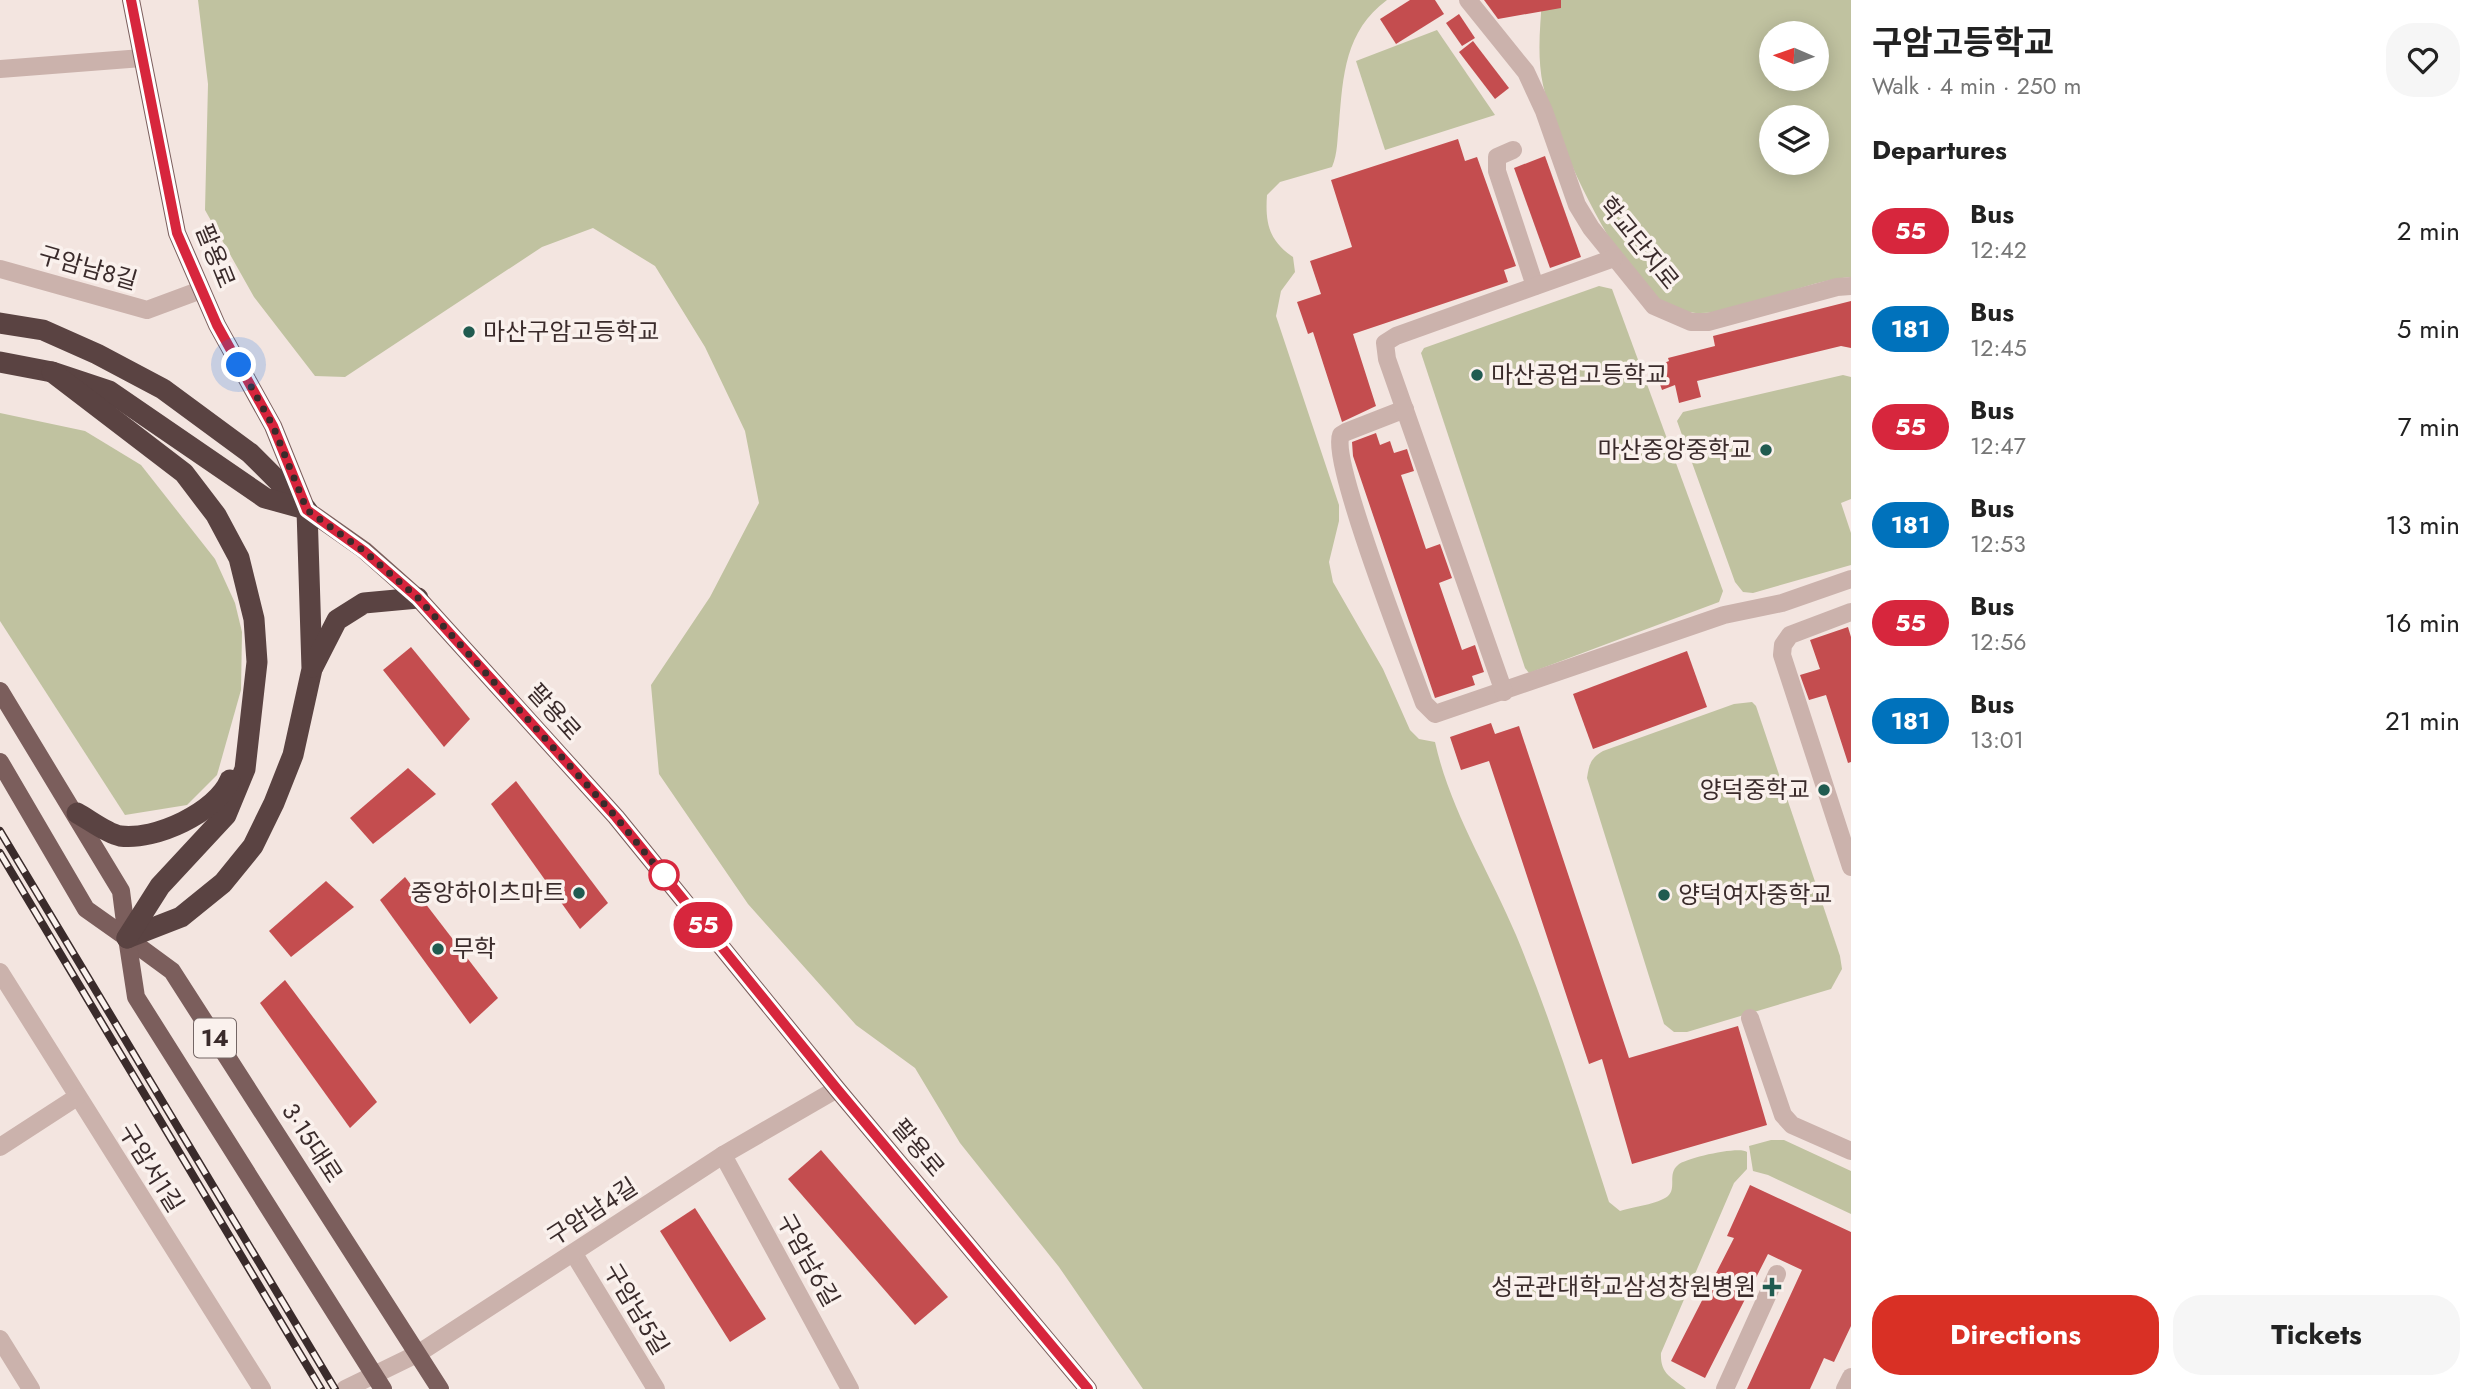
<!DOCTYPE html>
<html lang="en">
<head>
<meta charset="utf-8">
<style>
	:root { --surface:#fff; --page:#f6f6f6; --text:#222; --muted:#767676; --accent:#d93025 }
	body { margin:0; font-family:Jost,"Noto Sans KR",sans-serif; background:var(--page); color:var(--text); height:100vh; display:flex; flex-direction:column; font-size:26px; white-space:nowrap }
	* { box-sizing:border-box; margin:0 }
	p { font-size:23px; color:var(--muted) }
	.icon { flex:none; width:38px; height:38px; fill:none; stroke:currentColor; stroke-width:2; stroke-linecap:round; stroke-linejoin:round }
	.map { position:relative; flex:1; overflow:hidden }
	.side { display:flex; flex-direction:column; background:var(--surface); width:630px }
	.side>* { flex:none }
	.badge { padding:0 14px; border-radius:23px; font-size:24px; line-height:46px }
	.needle { width:46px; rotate:272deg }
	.controls { position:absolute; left:1759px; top:21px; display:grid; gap:14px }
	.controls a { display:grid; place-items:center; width:70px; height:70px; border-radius:50%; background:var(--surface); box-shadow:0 4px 18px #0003; font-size:35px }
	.you { position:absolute; width:35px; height:35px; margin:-18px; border:5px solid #fff; border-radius:50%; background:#1a73e8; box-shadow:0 0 0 10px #1a73e833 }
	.map>.badge { position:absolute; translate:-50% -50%; box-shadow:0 0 0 4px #fff }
	h2 { padding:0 21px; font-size:26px; line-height:63px }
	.round { display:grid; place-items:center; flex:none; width:74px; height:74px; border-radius:28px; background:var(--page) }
	.head { display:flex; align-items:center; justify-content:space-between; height:119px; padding:0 21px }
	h1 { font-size:33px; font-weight:700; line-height:52px }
	.action { display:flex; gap:14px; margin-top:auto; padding:14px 21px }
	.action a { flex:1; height:80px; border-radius:28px; background:var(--accent); color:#fff; font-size:28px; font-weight:700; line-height:80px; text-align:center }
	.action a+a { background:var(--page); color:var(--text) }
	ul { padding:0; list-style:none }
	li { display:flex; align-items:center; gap:21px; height:98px; padding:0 21px }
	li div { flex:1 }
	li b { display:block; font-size:26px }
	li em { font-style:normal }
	li .badge { min-width:77px; font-weight:700; text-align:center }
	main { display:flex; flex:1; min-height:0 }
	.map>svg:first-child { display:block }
	.green { fill:#c0c2a0; fill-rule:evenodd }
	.building { fill:#c44d4f }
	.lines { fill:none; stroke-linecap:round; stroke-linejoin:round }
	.minor { stroke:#cbb2ac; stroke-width:18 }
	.major { stroke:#7b5e5c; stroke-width:18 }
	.highway { stroke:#5a4342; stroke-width:21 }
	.rail-casing { stroke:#3a2b2b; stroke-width:8 }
	.rail { stroke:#faf1ed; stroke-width:5; stroke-dasharray:16; stroke-linecap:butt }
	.line-casing { stroke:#fff; stroke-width:16 }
	.line { stroke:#d7263d; stroke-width:10 }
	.walk { stroke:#3a2b2b; stroke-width:7; stroke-dasharray:0 12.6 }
	.poi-dot { fill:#205b50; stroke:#faf1ed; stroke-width:2.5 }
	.stop-dot { fill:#fff; stroke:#d7263d; stroke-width:3.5 }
	.labels { text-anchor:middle; stroke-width:7; stroke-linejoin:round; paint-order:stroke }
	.shield { fill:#faf1ed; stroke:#746665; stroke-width:2 }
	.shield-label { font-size:23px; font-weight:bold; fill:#3a2b2b }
	.street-label { font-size:24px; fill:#3a2b2b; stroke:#faf1ed }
	.poi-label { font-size:24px; fill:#3a2b2b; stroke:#faf1ed; text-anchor:start }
</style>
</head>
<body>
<main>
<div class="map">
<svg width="1851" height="1389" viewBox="0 0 1851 1389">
	<rect width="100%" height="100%" fill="#f3e5e0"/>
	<g class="green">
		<path d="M 198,0 L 1387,0 C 1345,31 1343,75 1339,124 C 1337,139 1338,153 1332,167 L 1280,182 L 1267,195 C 1265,223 1269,241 1293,257 L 1295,272 L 1281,291 L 1276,316 L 1339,505 L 1339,521 L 1329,562 L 1333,582 L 1383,669 L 1410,730 L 1419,739 L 1435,742 C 1450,810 1489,871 1516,935 C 1552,1022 1580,1112 1609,1202 L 1620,1211 C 1633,1207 1658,1204 1668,1196 C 1677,1188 1667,1174 1678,1165 C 1686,1158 1739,1146 1747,1152 L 1747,1169 L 1734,1183 L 1661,1353 C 1660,1374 1671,1377 1686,1389 L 1143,1389 L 1059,1267 L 960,1143 L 915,1068 L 856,1025 L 748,904 L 659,774 L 651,685 L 710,597 L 759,503 L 745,431 L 705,347 L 655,266 L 593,228 L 542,247 L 345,377 L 315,376 L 254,297 L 205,210 L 208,84 Z"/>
		<path d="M 1542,0 L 1851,0 L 1851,277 C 1800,281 1744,315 1696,313 C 1684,312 1671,308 1661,301 C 1615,270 1555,139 1543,85 C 1537,57 1540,28 1542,0 ZM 1771,33 L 1816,33 L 1816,79 L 1771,79 ZM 1771,117 L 1816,117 L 1816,163 L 1771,163 Z"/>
		<polygon points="1437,30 1495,115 1385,150 1356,61"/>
		<polygon points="1599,286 1612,289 1723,591 1719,602 1529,673 1525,668 1421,353 1424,348"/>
		<polygon points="1843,375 1851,377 1851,499 1841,503 1851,533 1851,565 1753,593 1743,592 1735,582 1677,421 1683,412"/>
		<polygon points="0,413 85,431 141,465 215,559 235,603 242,632 241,690 217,775 187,805 125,815 0,621"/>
		<path d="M 1752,702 L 1756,706 L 1840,956 L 1842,969 L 1831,989 L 1687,1032 L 1674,1032 L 1664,1024 L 1587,778 C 1589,764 1591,758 1603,751 L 1734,704 Z"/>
		<polygon points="1771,1140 1784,1140 1851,1171 1851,1214 1768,1175 1753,1171 1749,1146"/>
	</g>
	<g class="building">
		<polygon points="1410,0 1435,0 1444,14 1396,44 1380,19"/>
		<polygon points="1484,0 1561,0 1561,8 1498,19"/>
		<polygon points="1459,14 1475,38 1462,46 1446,23"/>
		<polygon points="1473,41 1509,88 1495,99 1459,52"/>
		<polygon points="1458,139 1465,161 1477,157 1516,266 1504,270 1508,282 1353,334 1376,406 1342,422 1313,332 1308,334 1297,302 1321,294 1310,261 1352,247 1331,180"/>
		<polygon points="1545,156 1581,257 1550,268 1514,168"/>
		<polygon points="1851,301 1851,348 1841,346 1697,381 1701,397 1679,403 1675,385 1662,390 1654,367 1669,361 1668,358 1715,346 1713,336"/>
		<polygon points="1376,433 1380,445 1390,441 1394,453 1407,449 1414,471 1401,475 1426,549 1440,544 1452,578 1439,583 1462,650 1475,645 1484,672 1472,676 1475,685 1435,698 1353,456 1352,442"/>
		<polygon points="1848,627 1851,637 1851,762 1848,763 1826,695 1809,700 1800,675 1820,669 1810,640"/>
		<polygon points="411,647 470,719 444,747 383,670"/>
		<polygon points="1687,651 1707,707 1593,749 1573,694"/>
		<polygon points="1491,723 1495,734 1519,726 1629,1058 1738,1026 1767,1125 1632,1164 1602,1059 1589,1064 1489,761 1461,770 1450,737"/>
		<polygon points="408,768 436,794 373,844 350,818"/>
		<polygon points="516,781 608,903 580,929 491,804"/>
		<polygon points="405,877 498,998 470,1024 380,900"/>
		<polygon points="326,881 354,907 291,957 269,931"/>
		<polygon points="285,980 377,1102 350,1128 260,1003"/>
		<polygon points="821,1150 948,1297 915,1325 788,1179"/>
		<polygon points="1750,1185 1851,1232 1851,1326 1834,1362 1824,1358 1810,1389 1747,1389 1802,1270 1768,1254 1705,1378 1671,1361 1734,1238 1727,1236"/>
		<polygon points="695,1208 766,1319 730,1342 660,1231"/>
	</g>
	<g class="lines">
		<g class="minor">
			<polyline points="1468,0 1526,72 1544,111 1577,205 1591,228 1654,306 1691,322 1708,322 1837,287 1851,286"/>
			<polyline points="0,69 142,58"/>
			<polyline points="1513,150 1497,157 1497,171 1535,286"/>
			<polyline points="0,269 147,310 201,290"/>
			<path d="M 1405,409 L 1346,432 L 1341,435 C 1330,461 1410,664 1424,703 L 1435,714 L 1724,615 L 1782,603 L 1851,579"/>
			<polyline points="1851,612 1790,635 1783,645 1782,655 1851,867"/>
			<polyline points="1504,692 1387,359 1385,343 1396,336 1614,258"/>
			<polyline points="0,972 262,1389"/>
			<polyline points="1750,1018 1783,1115 1792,1125 1851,1151"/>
			<polyline points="0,1147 77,1097"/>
			<polyline points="723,1155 850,1389"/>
			<polyline points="574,1254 656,1389"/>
			<polyline points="0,1339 31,1389"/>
			<polyline points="345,1389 419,1353 723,1155 837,1089"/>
			<polyline points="1725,1389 1777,1274"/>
			<polyline points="1845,1389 1851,1377"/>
		</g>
		<g class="major">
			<polyline points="131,0 177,233 217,325 273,426 307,510 364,550 418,598 616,817 837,1089 1088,1389"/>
			<polyline points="0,691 121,891 127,938 172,971 440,1389"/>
			<polyline points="0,762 86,909 127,938 136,997 383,1389"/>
		</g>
		<g class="highway">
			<polyline points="0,323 43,330 97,354 163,389 250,453 307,510 312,669 293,755 274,803 253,846 223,883 181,917 127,938"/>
			<polyline points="0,362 52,372 109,391 265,498 305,509"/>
			<polyline points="52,372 184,473 216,515 239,558 254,619 257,662 245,769 226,815 160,886 127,938"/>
			<polyline points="313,667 337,620 364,603 418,598"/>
			<path d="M 77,813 C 90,820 106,833 120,836 C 155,841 217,812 230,780"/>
		</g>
		<defs>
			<g id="rail">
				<polyline points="0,831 335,1389"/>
				<polyline points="0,853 321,1389"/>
			</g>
		</defs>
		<use href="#rail" class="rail-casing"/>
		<use href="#rail" class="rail"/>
	</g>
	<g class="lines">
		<defs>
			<polyline id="line" points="131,0 177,233 217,325 273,426 307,510 364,551 418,598 616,817 837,1089 1088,1389"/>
		</defs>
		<use href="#line" class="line-casing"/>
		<use href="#line" class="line"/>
		<polyline class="walk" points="239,365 273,426 307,510 364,551 418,598 616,817 667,880 664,875"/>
	</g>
	<g class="poi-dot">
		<circle cx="469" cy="332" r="7"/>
		<circle cx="1477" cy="375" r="7"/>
		<circle cx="1766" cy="450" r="7"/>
		<circle cx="1824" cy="790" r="7"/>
		<circle cx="579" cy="893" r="7"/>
		<circle cx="1664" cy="895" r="7"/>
		<circle cx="438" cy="949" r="7"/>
		<path d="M1768.5 1276.5h7v7h7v7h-7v7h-7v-7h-7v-7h7z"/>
	</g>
	<circle class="stop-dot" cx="664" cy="875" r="14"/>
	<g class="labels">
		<rect class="shield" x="194" y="1018.5" width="42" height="39" rx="5"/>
		<g class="shield-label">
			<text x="215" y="1046">14</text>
		</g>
		<g class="street-label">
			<text transform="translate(1639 243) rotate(51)" y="8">학교단지로</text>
			<text transform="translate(215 256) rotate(68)" y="8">팔용로</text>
			<text transform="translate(88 268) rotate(16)" y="8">구암남8길</text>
			<text transform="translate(554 712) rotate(48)" y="8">팔용로</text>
			<text transform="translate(312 1143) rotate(57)" y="8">3·15대로</text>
			<text transform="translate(918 1148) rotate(50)" y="8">팔용로</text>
			<text transform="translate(151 1168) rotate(58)" y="8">구암서1길</text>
			<text transform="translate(592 1212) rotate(-33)" y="8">구암남4길</text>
			<text transform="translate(808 1260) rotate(61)" y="8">구암남6길</text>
			<text transform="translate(636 1309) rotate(59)" y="8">구암남5길</text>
		</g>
		<g class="poi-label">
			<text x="483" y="340">마산구암고등학교</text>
			<text x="1491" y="383">마산공업고등학교</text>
			<text x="1752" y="458" text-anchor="end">마산중앙중학교</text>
			<text x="1810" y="798" text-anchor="end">양덕중학교</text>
			<text x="565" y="901" text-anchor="end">중앙하이츠마트</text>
			<text x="1678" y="903">양덕여자중학교</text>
			<text x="452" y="957">무학</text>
			<text x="1756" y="1295" text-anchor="end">성균관대학교삼성창원병원</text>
		</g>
	</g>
</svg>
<div class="controls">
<a><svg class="needle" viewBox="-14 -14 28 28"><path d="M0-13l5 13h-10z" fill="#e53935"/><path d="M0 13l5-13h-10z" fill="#767676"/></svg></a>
<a><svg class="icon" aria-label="layers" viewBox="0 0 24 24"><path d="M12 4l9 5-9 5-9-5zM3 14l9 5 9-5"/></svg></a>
</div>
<div class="you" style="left:239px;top:365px"></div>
<b class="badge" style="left:703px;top:925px;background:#d7263d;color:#fff">55</b>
</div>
<section class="side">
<div class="head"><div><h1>구암고등학교</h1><p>Walk · 4 min · 250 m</p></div><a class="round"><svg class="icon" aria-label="heart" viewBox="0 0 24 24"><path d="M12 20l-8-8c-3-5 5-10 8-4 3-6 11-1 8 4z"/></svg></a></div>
<h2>Departures</h2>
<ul>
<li><span class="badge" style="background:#d7263d;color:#fff">55</span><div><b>Bus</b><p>12:42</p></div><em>2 min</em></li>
<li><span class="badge" style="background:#0072bc;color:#fff">181</span><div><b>Bus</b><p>12:45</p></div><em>5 min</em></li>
<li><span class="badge" style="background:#d7263d;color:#fff">55</span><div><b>Bus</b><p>12:47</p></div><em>7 min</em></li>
<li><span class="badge" style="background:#0072bc;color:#fff">181</span><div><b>Bus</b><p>12:53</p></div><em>13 min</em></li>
<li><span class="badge" style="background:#d7263d;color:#fff">55</span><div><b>Bus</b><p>12:56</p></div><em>16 min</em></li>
<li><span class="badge" style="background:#0072bc;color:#fff">181</span><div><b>Bus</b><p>13:01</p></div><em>21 min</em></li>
</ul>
<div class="action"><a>Directions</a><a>Tickets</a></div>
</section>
</main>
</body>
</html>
